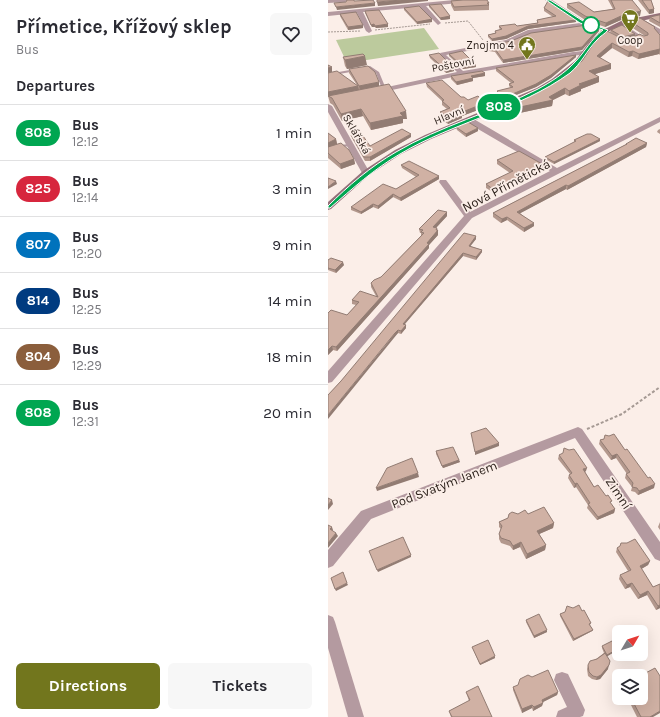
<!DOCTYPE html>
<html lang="en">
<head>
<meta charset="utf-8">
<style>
	:root { --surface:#fff; --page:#f7f7f7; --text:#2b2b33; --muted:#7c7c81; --line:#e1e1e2; --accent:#72761d }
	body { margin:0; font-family:Karla,sans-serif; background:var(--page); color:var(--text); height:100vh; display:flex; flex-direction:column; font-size:15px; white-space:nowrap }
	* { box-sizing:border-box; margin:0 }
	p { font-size:13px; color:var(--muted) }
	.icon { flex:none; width:22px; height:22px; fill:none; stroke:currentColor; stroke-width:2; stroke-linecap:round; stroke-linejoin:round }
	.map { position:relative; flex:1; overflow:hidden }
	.panel { display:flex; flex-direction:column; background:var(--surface); width:328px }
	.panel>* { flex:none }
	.badge { padding:0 8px; border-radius:13px; font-size:14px; line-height:26px }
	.needle { width:26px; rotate:51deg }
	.tools { position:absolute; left:284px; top:625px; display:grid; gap:8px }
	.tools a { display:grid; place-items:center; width:36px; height:36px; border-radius:6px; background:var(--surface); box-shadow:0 4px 16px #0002; font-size:20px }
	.map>.badge { position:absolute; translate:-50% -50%; box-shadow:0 0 0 2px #fff }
	h2 { padding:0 16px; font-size:15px; line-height:36px }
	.round { display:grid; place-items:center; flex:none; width:42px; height:42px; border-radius:6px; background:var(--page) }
	.head { display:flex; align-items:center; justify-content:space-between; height:68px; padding:0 16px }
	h1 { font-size:19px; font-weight:700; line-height:30px }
	.primary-button { display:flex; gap:8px; margin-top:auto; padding:8px 16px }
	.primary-button a { flex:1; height:46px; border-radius:6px; background:var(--accent); color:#fff; font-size:16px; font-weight:700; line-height:46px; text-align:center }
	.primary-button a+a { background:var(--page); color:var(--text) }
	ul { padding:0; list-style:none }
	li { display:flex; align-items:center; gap:12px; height:56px; padding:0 16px; border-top:1px solid var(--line) }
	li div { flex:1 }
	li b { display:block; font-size:15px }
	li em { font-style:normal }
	li .badge { min-width:44px; font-weight:700; text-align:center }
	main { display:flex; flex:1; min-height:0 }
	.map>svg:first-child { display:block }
	.green { fill:#bcca9d }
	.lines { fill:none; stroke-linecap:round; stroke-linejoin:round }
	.path-far1 { stroke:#a69a94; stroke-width:1; stroke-dasharray:2 1; stroke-linecap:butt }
	.path { stroke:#a69a94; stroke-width:2; stroke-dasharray:3 2; stroke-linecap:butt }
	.lane { fill:#b49aa0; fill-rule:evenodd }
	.street { fill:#b49aa0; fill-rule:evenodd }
	.secondary { fill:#95707a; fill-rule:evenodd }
	.wall { fill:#b3988d }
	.shaded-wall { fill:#927c73 }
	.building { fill:#d0b1a4; stroke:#927c73 }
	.line { fill:#00a651; stroke:#fff }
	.stop-dot { fill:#fff; stroke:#00a651; stroke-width:2 }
	.labels { text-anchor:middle; stroke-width:3.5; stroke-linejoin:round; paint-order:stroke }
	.far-poi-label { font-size:11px; fill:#281d17; stroke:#fbeee8 }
	.far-street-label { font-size:11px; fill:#281d17; stroke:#fbeee8 }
	.street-label { font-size:13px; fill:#281d17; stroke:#fbeee8 }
</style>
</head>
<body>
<main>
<section class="panel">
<div class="head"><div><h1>Přímetice, Křížový sklep</h1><p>Bus</p></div><a class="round"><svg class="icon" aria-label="heart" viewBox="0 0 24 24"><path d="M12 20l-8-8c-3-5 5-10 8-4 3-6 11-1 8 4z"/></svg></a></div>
<h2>Departures</h2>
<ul>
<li><span class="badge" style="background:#00a651;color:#fff">808</span><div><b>Bus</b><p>12:12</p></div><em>1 min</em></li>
<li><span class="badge" style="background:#d7263d;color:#fff">825</span><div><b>Bus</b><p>12:14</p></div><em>3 min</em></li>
<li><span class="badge" style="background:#0072bc;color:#fff">807</span><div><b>Bus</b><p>12:20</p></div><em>9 min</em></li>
<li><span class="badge" style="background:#003b80;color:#fff">814</span><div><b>Bus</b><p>12:25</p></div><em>14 min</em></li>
<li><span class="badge" style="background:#8b5e3c;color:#fff">804</span><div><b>Bus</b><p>12:29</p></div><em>18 min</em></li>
<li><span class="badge" style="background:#00a651;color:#fff">808</span><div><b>Bus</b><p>12:31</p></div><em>20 min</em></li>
</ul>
<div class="primary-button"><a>Directions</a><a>Tickets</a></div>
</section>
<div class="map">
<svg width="332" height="717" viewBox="0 0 332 717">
	<rect width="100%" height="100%" fill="#fbeee8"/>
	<polygon class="green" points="96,28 111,49 19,63 8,40"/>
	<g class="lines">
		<g class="path-far1">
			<polyline points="117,23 140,21 155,40"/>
			<polyline points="47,30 102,24"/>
			<polyline points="0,32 33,31"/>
		</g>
		<polyline class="path" points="259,429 294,414 332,387"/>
		<g class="lane">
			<polygon points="292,23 294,23 318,39 315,40 292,25"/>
			<polygon points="42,66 51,72 58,89 57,90 54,89 48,73 41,68 36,69 34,68"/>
			<polygon points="27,69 28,69 28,71 0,76 0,74"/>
			<polygon points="22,144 24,145 23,146 13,147 0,152 0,150 11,145"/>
		</g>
		<g class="street">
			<polygon points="0,0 20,0 17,2 0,3"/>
			<polygon points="126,0 146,0 143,2 98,6 113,23 110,25 92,7 35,12 44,31 41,33 38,31 29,13 0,16 0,12"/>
			<polygon points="217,0 224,0 256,21 281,30 278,32 259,26 202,34 182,43 118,55 135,71 245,52 255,51 258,53 257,54 134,75 50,93 47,91 50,89 129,72 113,57 112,53 178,40 200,30 252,23"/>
			<polygon points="314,19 332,29 332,34 312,22 312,20"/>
			<polygon points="0,104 4,106 42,173 41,175 35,175 34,173 0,112"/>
			<polygon points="332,117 332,122 144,218 4,382 0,383 0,371 136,216 111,182 112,180 118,180 142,212 222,171 138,122 138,118 144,118 229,168"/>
			<polygon points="250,427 254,429 332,542 332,561 327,559 247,438 43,519 5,566 0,568 0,550 33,511"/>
			<polygon points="0,615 5,617 7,622 36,717 20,717 0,648"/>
			<polygon points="234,672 240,674 257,710 255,716 252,717 228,717 230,711 239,707 226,680 228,674"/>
		</g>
		<polygon class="secondary" points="332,13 332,17 298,24 277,33 266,44 253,65 230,82 215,92 103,139 73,154 41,175 3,209 0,210 0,202 35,171 67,150 97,135 209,88 224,79 247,61 262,41 273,31 293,21"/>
	</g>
	<g class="wall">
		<polygon points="280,0 304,0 312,16 293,20 277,27 257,20 239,8 239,4 266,12 285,9"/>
		<polygon points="310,0 323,0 326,9 326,13 321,14"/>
		<polygon points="123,1 161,3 161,10 126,11 123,5"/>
		<polygon points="101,5 122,16 122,19 113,20 101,7"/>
		<polygon points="76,8 104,22 89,24 76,10"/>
		<polygon points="216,8 248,20 248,22 200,29 178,39 164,41 160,37 160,35 167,33 167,31 173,30 171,28 171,26 189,26 209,23 209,20 225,17 216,11"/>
		<polygon points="37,11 60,27 48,28 47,27 44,27 37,13"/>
		<polygon points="12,14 35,28 20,30 12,16"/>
		<polygon points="332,15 332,27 321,21 322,17"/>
		<polygon points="301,20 327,29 332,35 332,55 331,54 310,59 304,56 300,57 284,48 272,58 283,69 267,74 271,77 271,82 253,89 253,91 241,96 237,94 225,100 224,106 178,116 171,112 171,106 216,88 289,36 282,32 283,30 307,36 317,36 300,25"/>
		<polygon points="271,31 254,50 175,63 167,52 161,51 161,48"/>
		<polygon points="121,54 148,67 135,69 121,56"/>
		<polygon points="101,55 126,71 118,73 102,58"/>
		<polygon points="248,55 248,57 223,78 208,87 161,106 158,105 158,107 134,116 134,118 120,124 114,120 112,112 119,109 114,105 114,101 99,87 98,83 140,100 154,100 169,94 169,91 183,88 181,86 181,84 183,83 168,71 168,68"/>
		<polygon points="15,57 39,65 19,69 17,66"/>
		<polygon points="0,65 4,72 0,73 29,85 21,73 21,69 51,86 79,119 75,119 75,123 43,130 35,116 14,121 5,105 2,103 0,96"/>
		<polygon points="157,73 157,76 145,78 145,81 129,85 123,79 123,76"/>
		<polygon points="128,127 150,131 138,137 129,130"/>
		<polygon points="332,129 332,134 329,132 330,130"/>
		<polygon points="0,133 8,139 9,144 26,159 27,164 13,169 0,158"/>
		<polygon points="23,135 42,146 83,137 42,161 37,161 24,138"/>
		<polygon points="272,139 272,141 226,164 217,159 217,157 246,143 246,140"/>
		<polygon points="319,143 318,147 239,190 238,189 192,213 206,226 196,232 179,220 173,223 165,217 165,213 297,145 298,144"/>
		<polygon points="169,160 216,165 216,169 166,193 158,188 158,184 182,173 169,164"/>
		<polygon points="73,165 111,176 111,179 73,201 65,197 50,209 45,207 33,214 23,210 23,207 68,189 88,177 74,168"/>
		<polygon points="119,212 119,216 108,228 110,235 101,245 101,248 9,351 5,350 0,355 0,313 19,315 28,305 24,304 24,300 48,296 43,287 43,283 53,277 93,236 93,233 92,233 91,229"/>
		<polygon points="148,236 148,239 142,246 154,250 154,252 148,260 135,256 77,324 78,328 73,334 70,333 0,395"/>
		<polygon points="0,260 16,265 8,273 0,270"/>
		<polygon points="276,439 326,488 310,495 307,492 303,491 304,487 297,478 298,474 299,474 288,458 283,460 271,444 272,440"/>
		<polygon points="108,451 131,460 132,462 115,468 108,454"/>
		<polygon points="231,455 258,471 257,472 266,487 283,504 287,509 286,513 269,520 259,508 260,505 248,487 246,488 240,478 241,475 242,474 230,459"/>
		<polygon points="190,514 200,514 226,523 225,528 211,534 218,545 217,550 198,559 192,547 185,550 182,546 173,543 171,539 171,534 173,529 171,527 171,522"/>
		<polygon points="332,522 332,530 330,527"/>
		<polygon points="293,543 322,561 320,565 313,569 325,587 332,584 332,608 328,610 319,595 310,599 302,587 297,589 291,579 292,575 300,571 288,552 289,548 292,546"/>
		<polygon points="254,611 263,623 262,625 265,630 264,631 245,641 232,616 232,614"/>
		<polygon points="198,620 219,632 206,638 198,622"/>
		<polygon points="274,646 288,651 279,656 280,669 272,679 268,680 264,679 260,676 259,669 260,665 276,653 274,648"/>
		<polygon points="144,647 167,658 152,665 145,649"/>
		<polygon points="313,676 325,717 309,717 300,699 301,698 313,698"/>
		<polygon points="185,687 230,692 229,695 215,702 214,706 205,711 204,708 194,713 185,690"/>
		<polygon points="138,692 164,717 123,717 121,711 141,701"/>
	</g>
	<g class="shaded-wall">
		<polygon points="74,0 100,0 100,1 50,6 49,2"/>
		<polygon points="47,3 47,6 9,10 8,7"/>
		<polygon points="326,9 326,13 321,14 321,10"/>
		<polygon points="313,11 312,16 293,20 277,27 278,23 293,16"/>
		<polygon points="122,16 122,19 113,20 112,18"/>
		<polygon points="104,19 104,22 89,24 89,22"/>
		<polygon points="248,20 248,22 200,29 178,39 164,41 164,39 200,26"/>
		<polygon points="46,24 47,27 44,27 43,25"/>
		<polygon points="60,24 60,27 48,28 47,26"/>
		<polygon points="35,25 35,28 20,30 20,27"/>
		<polygon points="271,28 271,31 254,50 175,63 175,60"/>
		<polygon points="307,34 307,37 294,39 295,37"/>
		<polygon points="284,43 284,48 268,61 269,56"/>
		<polygon points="332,49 331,54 310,59 311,54"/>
		<polygon points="305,51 304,56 300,57 301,52"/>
		<polygon points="248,55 248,57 223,78 208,87 161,106 161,104"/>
		<polygon points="37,56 39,65 19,69 17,60"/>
		<polygon points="283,64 283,69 261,76 261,71"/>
		<polygon points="148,65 148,67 135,69 135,67"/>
		<polygon points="4,67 4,72 0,73 0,68"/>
		<polygon points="126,68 126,71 118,73 118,70"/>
		<polygon points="157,73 157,76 145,78 145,81 129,85 128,82 143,76"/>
		<polygon points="271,77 271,82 253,89 253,91 241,96 241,91 251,84"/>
		<polygon points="51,82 51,86 32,90 31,86"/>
		<polygon points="30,86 31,90 0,96 0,92"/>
		<polygon points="237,88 237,94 225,100 224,106 178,116 178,110 221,97"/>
		<polygon points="157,103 158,107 134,116 134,118 120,124 120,120 132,113"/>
		<polygon points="33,109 35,116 14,121 13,114"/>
		<polygon points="78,111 79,119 75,119 75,123 43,130 42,123"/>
		<polygon points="150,128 150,131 138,137 138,134"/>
		<polygon points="83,134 83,137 42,161 42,157"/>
		<polygon points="8,139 9,144 0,148 0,143"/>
		<polygon points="272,139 272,141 226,164 226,162"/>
		<polygon points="319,143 318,147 239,190 240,186"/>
		<polygon points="26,159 27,164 13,169 12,164"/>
		<polygon points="216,165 216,169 166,193 166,190"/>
		<polygon points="111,176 111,179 73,201 72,198"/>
		<polygon points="8,181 9,184 0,189 0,187"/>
		<polygon points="238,185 238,189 189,215 189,212"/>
		<polygon points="65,194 65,197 50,209 50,206"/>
		<polygon points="45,204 45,207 33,214 33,212"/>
		<polygon points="119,212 119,216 105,231 105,227"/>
		<polygon points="179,217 179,220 173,223 174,219"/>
		<polygon points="206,223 206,226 196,232 196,228"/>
		<polygon points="109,228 109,231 110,230 110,235 101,245 101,248 9,351 8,347 99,243"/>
		<polygon points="148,236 148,239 141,248 141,246"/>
		<polygon points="154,250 154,252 148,260 148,257"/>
		<polygon points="135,253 135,256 75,326 75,324"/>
		<polygon points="15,262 16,265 8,273 7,270"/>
		<polygon points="78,325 78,328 73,334 73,331"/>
		<polygon points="70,330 70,333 0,419 0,415"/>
		<polygon points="4,346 5,350 0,355 0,350"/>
		<polygon points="171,443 171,446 147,455 147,452"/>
		<polygon points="289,454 288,458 283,460 284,456"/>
		<polygon points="131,460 132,462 115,468 114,466"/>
		<polygon points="259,468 258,471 254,473 255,469"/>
		<polygon points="90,473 91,477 49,491 48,488"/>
		<polygon points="249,483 248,487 246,488 247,484"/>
		<polygon points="327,484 326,488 310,495 311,491"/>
		<polygon points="4,500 5,504 0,510 0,505"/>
		<polygon points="287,509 286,513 269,520 270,517"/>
		<polygon points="226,523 225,528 209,535 209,531"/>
		<polygon points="4,527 5,530 3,533 2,529"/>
		<polygon points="8,533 10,536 0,548 0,543"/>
		<polygon points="193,542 192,547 185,550 185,546"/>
		<polygon points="218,545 217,550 198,559 199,554"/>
		<polygon points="83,555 83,557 50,572 49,570"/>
		<polygon points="322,561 320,565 310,571 312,566"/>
		<polygon points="19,583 20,585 8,591 7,589"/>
		<polygon points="304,583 302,587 297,589 299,585"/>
		<polygon points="320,591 319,595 310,599 312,595"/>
		<polygon points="332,605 332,608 328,610 330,606"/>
		<polygon points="219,630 219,632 206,638 206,636"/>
		<polygon points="265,630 264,631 245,641 246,639"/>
		<polygon points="288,650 288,651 278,657 279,655"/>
		<polygon points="167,656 167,658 152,665 152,664"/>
		<polygon points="281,665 280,669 272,679 268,680 269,677"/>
		<polygon points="230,692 229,695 213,703 214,700"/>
		<polygon points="215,703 214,706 205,711 206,707"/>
		<polygon points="204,705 204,708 194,713 194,709"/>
		<polygon points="332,711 332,713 325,717 322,717"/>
	</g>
	<g class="building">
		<polygon points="19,0 26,0 26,1 45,0 47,3 8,7 6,3 18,2"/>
		<polygon points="49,0 74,0 49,2"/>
		<polygon points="135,0 159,0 161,3 159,3 161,5 126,7 123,1"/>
		<polygon points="283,0 304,0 313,11 293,16 278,23 257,16 239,4 251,2 266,12 287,9"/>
		<polygon points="314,0 323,0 326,9 321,10"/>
		<polygon points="220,1 248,20 200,26 178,36 164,39 160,35 168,33 167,31 174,29 171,26 187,24 189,26 210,23 209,20 228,16 216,8"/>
		<polygon points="113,4 122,16 112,18 101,5"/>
		<polygon points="91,6 104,19 89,22 76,8"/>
		<polygon points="51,10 60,24 47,26 46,24 43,25 37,11"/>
		<polygon points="28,12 35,25 20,27 12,14"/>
		<polygon points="331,15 332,15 332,23 322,17"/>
		<polygon points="312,18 327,27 326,28 332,35 332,49 311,54 305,51 301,52 284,43 269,56 283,64 261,71 271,77 251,84 253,85 241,91 237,88 221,97 225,100 178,110 171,106 216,88 254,61 268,40 277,30 295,39 310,35 311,34 316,36 320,35 320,33 301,20"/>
		<polygon points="259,25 271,28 254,47 175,60 167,49 161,48 163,45 183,41 203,33"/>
		<polygon points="294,25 307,34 295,37 283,30"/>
		<polygon points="134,51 148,65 135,67 121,54"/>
		<polygon points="111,53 126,68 118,70 101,55"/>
		<polygon points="35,54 37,56 17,60 15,57"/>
		<polygon points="248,55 223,75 208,84 161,104 154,100 171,93 169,91 185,87 181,84 186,82 168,68"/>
		<polygon points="0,65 4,67 0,68"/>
		<polygon points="40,66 47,72 51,82 31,86 21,69"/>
		<polygon points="9,71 30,86 0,92 0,73"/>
		<polygon points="154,71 157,73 143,76 145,78 128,82 123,76"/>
		<polygon points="114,80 133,97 136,97 140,100 150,96 157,103 132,113 134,114 120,120 114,116 117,115 112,112 122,108 114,101 116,100 98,83"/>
		<polygon points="61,84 78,111 72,113 75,116 42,123 33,109 13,114 4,98 0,96"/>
		<polygon points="140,122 150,128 138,134 128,127"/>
		<polygon points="74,129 83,134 42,157 36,157 23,135 33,133 42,146"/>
		<polygon points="0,133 8,139 0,143"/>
		<polygon points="259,134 263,134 272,139 226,162 217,157 248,141 246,140"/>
		<polygon points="308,138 319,143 240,186 238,185 189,212 206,223 196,228 179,217 174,219 165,213 299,144 298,144"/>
		<polygon points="13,143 21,150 26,159 12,164 0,153 0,147"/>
		<polygon points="191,151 216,165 166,190 158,184 185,171 169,160"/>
		<polygon points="81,161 111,176 72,198 65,194 50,206 45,204 33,212 23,207 55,184 68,189 91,175 73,165"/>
		<polygon points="0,178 8,181 0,187"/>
		<polygon points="110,210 119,212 105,227 109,228 108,230 110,230 99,243 101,244 8,347 4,346 0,350 0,313 3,310 19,315 31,302 24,300 32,291 50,297 43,283 46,280 53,277 96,233 93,232 95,230 91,229"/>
		<polygon points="136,233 148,236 141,246 154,250 148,257 135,253 75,324 78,325 73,331 70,330 67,333 0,415 0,395 13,381"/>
		<polygon points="3,258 15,262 7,270 0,268 0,260"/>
		<polygon points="158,428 171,443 147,452 143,433"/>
		<polygon points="286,434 297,450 299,449 320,478 322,477 327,484 311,491 309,488 304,487 305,483 298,474 302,472 289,454 284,456 272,440 276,439 277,435 281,436"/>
		<polygon points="125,447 131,460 114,466 108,451"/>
		<polygon points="236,448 241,450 246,449 259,468 255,469 266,487 270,485 278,496 280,495 284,501 282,502 287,509 270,517 260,504 262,503 249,483 247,484 241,475 244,473 231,455 235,453"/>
		<polygon points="84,458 90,473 48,488 59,468"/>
		<polygon points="0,498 4,500 0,505"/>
		<polygon points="216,507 226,523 209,531 218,545 199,554 193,542 185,546 182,541 173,538 171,534 174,526 171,522 180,518 181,514 184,512 190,514 197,510 200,514"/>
		<polygon points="0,525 4,527 2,529 8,533 0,543"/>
		<polygon points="75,537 83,555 49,570 41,551"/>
		<polygon points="307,539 322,561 312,566 325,587 332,584 332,605 330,606 320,591 312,595 304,583 299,585 292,575 303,570 289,548 292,546 293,543 299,543"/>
		<polygon points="15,572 19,583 7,589 3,578"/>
		<polygon points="251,605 254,611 256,610 263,623 261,624 265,630 246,639 232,614 237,612 239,606 245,608"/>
		<polygon points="211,614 219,630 206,636 198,620"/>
		<polygon points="160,640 167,656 152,664 144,647"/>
		<polygon points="284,641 288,650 279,655 274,646"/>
		<polygon points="277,653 282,661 281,665 273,675 269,677 265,676 261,672 260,665 262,661 269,659"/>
		<polygon points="327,668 332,676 332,711 322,717 313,717 303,698 313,698 313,690 316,689 313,684 313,676 312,676"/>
		<polygon points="220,670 230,692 214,700 215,703 206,707 204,705 194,709 185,687 190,685 192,679 200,675 204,677"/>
		<polygon points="150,686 164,717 124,717 121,711 142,700 138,692"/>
	</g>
	<path class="line" d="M 218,0 L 222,0 L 255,21 L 280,30 C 277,34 272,36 269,40 C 259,50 253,64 242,73 C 191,110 126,122 72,154 C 46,169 24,189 2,208 L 0,208 L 0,206 C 20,186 42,167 68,152 C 112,126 165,112 210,89 C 223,82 237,73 247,62 C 257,52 263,39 275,30 L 252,23 Z"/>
	<defs>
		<symbol id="supermarket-pin" viewBox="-11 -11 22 30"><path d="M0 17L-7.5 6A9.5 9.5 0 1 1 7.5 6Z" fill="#72761d" stroke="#fbeee8"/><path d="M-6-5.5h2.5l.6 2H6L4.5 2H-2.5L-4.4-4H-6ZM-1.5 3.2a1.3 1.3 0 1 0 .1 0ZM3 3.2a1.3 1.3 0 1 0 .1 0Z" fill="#fff"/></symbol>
		<symbol id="civic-pin" viewBox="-11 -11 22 30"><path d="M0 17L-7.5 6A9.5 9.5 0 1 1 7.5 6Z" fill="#72761d" stroke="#fbeee8"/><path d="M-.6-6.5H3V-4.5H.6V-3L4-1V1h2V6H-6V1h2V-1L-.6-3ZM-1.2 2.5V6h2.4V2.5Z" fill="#fff"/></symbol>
	</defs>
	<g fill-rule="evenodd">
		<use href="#supermarket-pin" x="292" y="8" width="20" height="27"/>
		<use href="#civic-pin" x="189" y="35" width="20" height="27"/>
	</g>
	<circle class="stop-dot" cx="263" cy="25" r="8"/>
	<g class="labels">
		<g class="far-poi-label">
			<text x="302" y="44">Coop</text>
			<text x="186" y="49" text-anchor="end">Znojmo 4</text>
		</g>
		<g class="far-street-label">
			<text transform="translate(125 64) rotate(-11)" y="4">Poštovní</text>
			<text transform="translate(121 115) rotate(-23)" y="4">Hlavní</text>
			<text transform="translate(29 134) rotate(60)" y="4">Sklářská</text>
		</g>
		<g class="street-label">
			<text transform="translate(178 185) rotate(-28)" y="5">Nová Přímětická</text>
			<text transform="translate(116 484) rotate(-21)" y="5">Pod Svatým Janem</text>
			<text transform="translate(291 493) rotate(56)" y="5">Zimní</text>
		</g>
	</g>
</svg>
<div class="tools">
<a><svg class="needle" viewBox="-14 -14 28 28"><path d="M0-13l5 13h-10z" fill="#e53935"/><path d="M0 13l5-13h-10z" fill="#7c7c81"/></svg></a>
<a><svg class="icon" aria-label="layers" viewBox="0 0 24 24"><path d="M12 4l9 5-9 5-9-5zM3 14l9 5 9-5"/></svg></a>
</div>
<b class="badge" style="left:171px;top:107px;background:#00a651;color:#fff">808</b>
</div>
</main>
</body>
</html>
